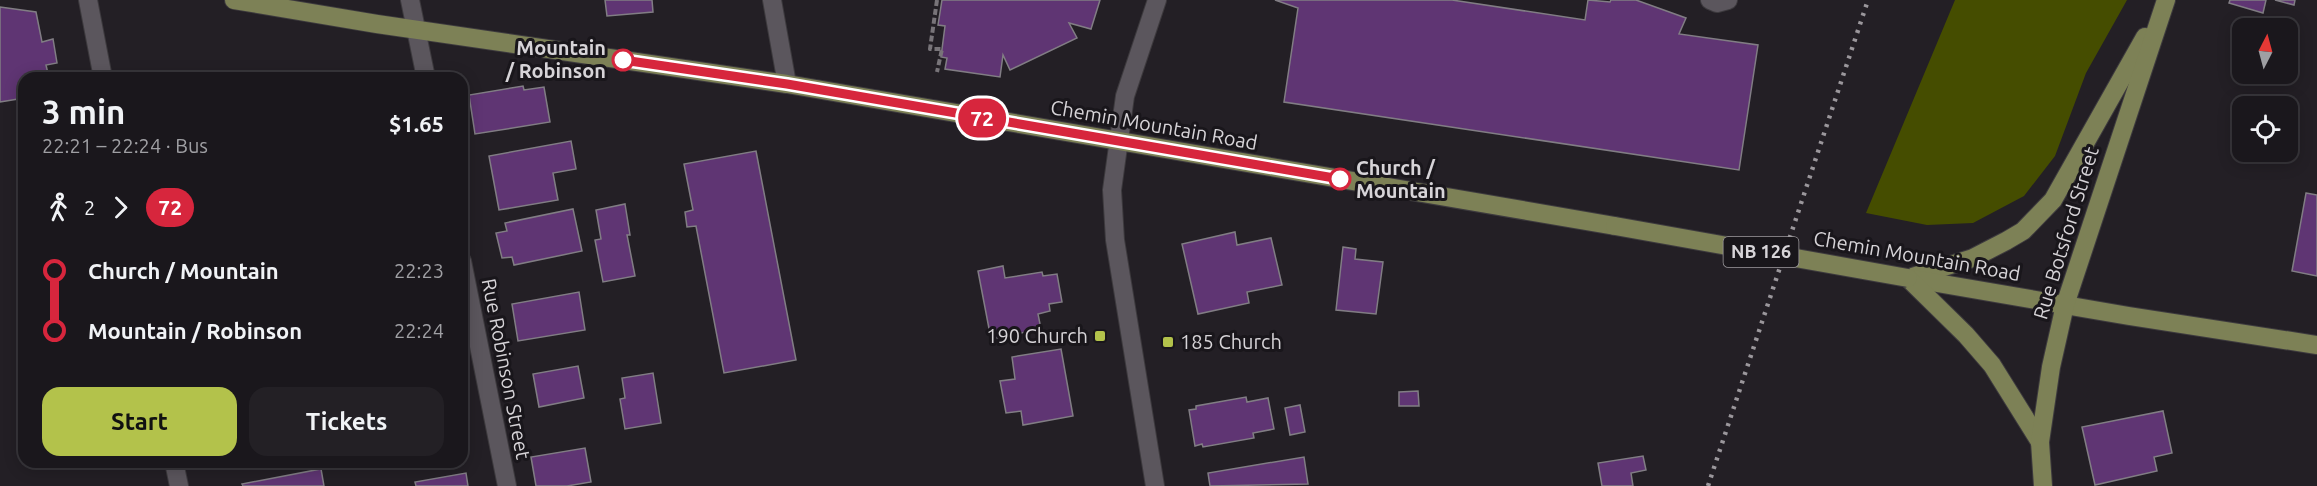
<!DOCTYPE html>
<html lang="en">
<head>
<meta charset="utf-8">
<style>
	:root { --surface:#1a171c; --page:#232025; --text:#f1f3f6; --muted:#9f9fa3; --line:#38363b; --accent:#b3c24b }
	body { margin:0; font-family:Ubuntu,sans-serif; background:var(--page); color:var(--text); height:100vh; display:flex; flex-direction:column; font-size:22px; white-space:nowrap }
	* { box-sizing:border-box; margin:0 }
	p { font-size:20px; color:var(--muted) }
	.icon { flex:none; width:33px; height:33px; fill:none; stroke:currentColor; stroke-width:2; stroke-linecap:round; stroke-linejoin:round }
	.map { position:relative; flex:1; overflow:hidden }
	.sheet { position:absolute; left:18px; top:72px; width:450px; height:396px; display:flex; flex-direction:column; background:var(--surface); border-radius:18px; box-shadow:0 3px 15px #0003,0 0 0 2px var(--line) }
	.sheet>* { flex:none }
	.badge { padding:0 12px; border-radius:20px; font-size:21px; line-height:39px }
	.needle { width:39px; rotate:6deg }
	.tools { position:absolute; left:2232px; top:18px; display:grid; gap:12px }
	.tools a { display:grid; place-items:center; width:66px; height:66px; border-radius:12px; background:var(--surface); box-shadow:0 3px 15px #0003,0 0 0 2px var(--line); font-size:30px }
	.map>.badge { position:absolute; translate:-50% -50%; box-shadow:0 0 0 3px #fff }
	.legs { display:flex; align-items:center; gap:9px; height:66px; padding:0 24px; font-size:20px }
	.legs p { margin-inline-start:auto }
	.headline { display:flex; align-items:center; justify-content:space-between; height:102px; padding:0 24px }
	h1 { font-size:33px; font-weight:600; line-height:45px }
	.button { display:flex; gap:12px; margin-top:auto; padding:12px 24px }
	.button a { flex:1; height:69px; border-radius:18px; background:var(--accent); color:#111; font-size:24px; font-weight:600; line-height:69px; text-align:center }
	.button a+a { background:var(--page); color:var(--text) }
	ul { padding:0 24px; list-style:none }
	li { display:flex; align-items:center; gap:21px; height:60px; font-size:22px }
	li i { display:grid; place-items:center; width:9px; height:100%; margin:0 8px; background:currentColor }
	li i::after { content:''; width:15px; height:15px; margin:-8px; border:4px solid; border-radius:50%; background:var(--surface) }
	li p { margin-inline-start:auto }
	li:first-child i { background:linear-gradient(#0000 50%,currentColor 0) }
	li:last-child i { background:linear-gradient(currentColor 50%,#0000 0) }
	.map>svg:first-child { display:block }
	.green { fill:#454d00 }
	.building { fill:#5f3573; stroke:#817d84; stroke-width:1.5 }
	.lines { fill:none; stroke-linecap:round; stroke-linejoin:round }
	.minor-casing { stroke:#3d3a3e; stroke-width:20 }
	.major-casing { stroke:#3d3a3e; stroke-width:20 }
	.path { stroke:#787479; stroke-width:4; stroke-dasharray:6 3; stroke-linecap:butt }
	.minor { stroke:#5b565d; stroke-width:18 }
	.major { stroke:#7d8156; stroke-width:18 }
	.rail { stroke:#9b979c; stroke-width:4.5; stroke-dasharray:3 6; stroke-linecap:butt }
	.major-bridge-casing { stroke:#3d3a3e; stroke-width:20; stroke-linecap:butt }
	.major-bridge { stroke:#7d8156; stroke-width:18 }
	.line-1-casing { stroke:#fff; stroke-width:14 }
	.line-1 { stroke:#d7263d; stroke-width:9 }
	.stop-1-dot { fill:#fff; stroke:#d7263d; stroke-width:3 }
	.poi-dot { fill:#b3c24b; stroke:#19161b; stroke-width:2 }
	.labels { text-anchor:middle; stroke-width:6; stroke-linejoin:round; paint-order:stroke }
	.shield { fill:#19161b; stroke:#9e9b9f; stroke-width:1.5 }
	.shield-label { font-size:18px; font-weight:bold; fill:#d7d4d8 }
	.stop-label { font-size:20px; font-weight:bold; fill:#d7d4d8; stroke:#19161b; text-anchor:end }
	.street-label { font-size:20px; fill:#d7d4d8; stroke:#19161b }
	.poi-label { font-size:20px; fill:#d7d4d8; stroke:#19161b; text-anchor:end }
</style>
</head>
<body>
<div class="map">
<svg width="2317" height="486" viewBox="0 0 2317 486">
	<rect width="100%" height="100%" fill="#231f25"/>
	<polygon class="green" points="1955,0 2127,0 2086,73 2055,156 2024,196 1973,223 1927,225 1866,213"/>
	<g class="building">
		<polygon points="605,0 652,0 653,12 607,16"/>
		<polygon points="942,0 1100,0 1091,29 1069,23 1077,38 1010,70 1003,55 1000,77 945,69 947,58 941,57 945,26 938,25"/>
		<polygon points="1275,0 1452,0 1585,20 1588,0 1610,2 1611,0 1636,0 1686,18 1679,34 1758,45 1739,170 1284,102 1298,8"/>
		<polygon points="2230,0 2266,0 2263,13 2229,3"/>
		<polygon points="2275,0 2295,0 2294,5"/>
		<polygon points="0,7 36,12 42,42 53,39 57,63 46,65 49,78 24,78 24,98 0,102"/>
		<polygon points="371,74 372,78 349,78"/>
		<polygon points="523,86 524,90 544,87 550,122 475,134 469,95"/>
		<polygon points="571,141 576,169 553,173 558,200 499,210 489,156"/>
		<polygon points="756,151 796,360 724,373 696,226 687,227 685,212 693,210 684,164"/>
		<polygon points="2306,193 2317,195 2317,276 2292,271"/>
		<polygon points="625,204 630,235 627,235 635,276 603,282 595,240 601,239 596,210"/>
		<polygon points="573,209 582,251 514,265 512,257 502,258 496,233 507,231 505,223"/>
		<polygon points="1235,232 1237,245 1271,238 1282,285 1247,292 1249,303 1198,314 1182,244"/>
		<polygon points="1343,247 1356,249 1355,259 1383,262 1376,314 1336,310"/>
		<polygon points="1003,266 1005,278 1042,272 1043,276 1057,274 1062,302 1049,304 1050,311 1038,314 1041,329 991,339 978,271"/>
		<polygon points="579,292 585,330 518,341 512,304"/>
		<polygon points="1061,349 1073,416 1023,425 1021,411 1006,413 1000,381 1015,379 1012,357"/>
		<polygon points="578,366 584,398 539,407 533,374"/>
		<polygon points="653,373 661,423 625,429 620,399 625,398 622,378"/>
		<polygon points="1418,391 1419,406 1399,406 1399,392"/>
		<polygon points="1246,397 1247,402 1268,398 1274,429 1253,433 1254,438 1203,447 1202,444 1195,446 1189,410 1196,409 1196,406"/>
		<polygon points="462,399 468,433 462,434"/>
		<polygon points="1300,405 1305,432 1290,435 1285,408"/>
		<polygon points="2163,411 2172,453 2154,457 2157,471 2095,485 2082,427"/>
		<polygon points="585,448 591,482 567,486 536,486 531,457"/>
		<polygon points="1643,456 1646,470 1631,473 1633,486 1602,486 1598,463"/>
		<polygon points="1304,457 1308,484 1210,486 1208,473"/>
		<polygon points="42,462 83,462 43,469"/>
		<polygon points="321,469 324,486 243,486 242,484"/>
		<polygon points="466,473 468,486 416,486 415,482"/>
	</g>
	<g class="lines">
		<defs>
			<g id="minor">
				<polyline points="88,0 103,78"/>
				<polyline points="410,0 426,78"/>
				<polyline points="772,0 787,84"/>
				<polyline points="1710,0 1717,3 1728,0"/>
				<polyline points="462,261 507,486"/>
				<polyline points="174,462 179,486"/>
				<polyline points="1155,486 1115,240 1112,190 1125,96 1157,0"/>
			</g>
			<g id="major">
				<polyline points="234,0 377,24 787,84 1615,226"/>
				<polyline points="1912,277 1973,258 2006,241 2023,231 2053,200 2145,37"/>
				<polyline points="1908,278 2129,316 2317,345"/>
				<polyline points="1908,278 1966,335 1992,365 2040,442"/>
				<polyline points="2043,486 2040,442 2051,367 2065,305 2166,0"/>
			</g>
		</defs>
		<use href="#minor" class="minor-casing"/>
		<use href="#major" class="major-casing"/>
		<polyline class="path" points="937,0 930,49 942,49 937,72"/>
		<use href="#minor" class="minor"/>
		<use href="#major" class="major"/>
		<polyline class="rail" points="1708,486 1868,0"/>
		<defs>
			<polyline id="major-bridge" points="1615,226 1908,278"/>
		</defs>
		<use href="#major-bridge" class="major-bridge-casing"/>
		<use href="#major-bridge" class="major-bridge"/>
	</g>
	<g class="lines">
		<defs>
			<polyline id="line-1" points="623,60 787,84 1340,179"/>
		</defs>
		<use href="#line-1" class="line-1-casing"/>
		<use href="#line-1" class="line-1"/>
	</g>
	<g class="stop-1-dot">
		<circle cx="623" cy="60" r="10"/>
		<circle cx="1340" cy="179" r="10"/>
	</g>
	<g class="poi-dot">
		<rect x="1094" y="330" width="12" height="12" rx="3"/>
		<rect x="1162" y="336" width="12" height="12" rx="3"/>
	</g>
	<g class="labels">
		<rect class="shield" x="1723.5" y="237" width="75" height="30" rx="4.5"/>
		<g class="shield-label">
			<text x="1761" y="258">NB 126</text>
		</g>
		<g class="stop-label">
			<text x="606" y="55">Mountain<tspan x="606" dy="23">/ Robinson</tspan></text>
			<text x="1356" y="175" text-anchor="start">Church /<tspan x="1356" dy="23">Mountain</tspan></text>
		</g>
		<g class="street-label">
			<text transform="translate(1154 125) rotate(10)" y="7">Chemin Mountain Road</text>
			<text transform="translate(2066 233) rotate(-73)" y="7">Rue Botsford Street</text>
			<text transform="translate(1917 256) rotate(10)" y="7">Chemin Mountain Road</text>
			<text transform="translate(506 369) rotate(79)" y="7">Rue Robinson Street</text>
		</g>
		<g class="poi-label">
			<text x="1088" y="343">190 Church</text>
			<text x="1180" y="349" text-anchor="start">185 Church</text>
		</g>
	</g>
</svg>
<div class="tools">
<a><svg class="needle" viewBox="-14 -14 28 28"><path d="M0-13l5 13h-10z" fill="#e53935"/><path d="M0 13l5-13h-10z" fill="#9f9fa3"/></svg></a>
<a><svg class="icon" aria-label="locate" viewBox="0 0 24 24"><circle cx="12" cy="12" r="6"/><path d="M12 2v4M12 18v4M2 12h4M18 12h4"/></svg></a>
</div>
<b class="badge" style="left:982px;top:118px;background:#d7263d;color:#fff">72</b>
<section class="sheet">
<div class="headline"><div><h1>3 min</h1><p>22:21 – 22:24 · Bus</p></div><b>$1.65</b></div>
<div class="legs"><svg class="icon" aria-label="walk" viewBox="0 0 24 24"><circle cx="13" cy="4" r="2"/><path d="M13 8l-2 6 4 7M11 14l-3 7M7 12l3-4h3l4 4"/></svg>2<svg class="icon" aria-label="forward" viewBox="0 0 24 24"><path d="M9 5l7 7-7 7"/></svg><b class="badge" style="background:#d7263d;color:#fff">72</b></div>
<ul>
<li><i style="color:#d7263d"></i><b>Church / Mountain</b><p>22:23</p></li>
<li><i style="color:#d7263d"></i><b>Mountain / Robinson</b><p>22:24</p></li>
</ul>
<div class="button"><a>Start</a><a>Tickets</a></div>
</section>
</div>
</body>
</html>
